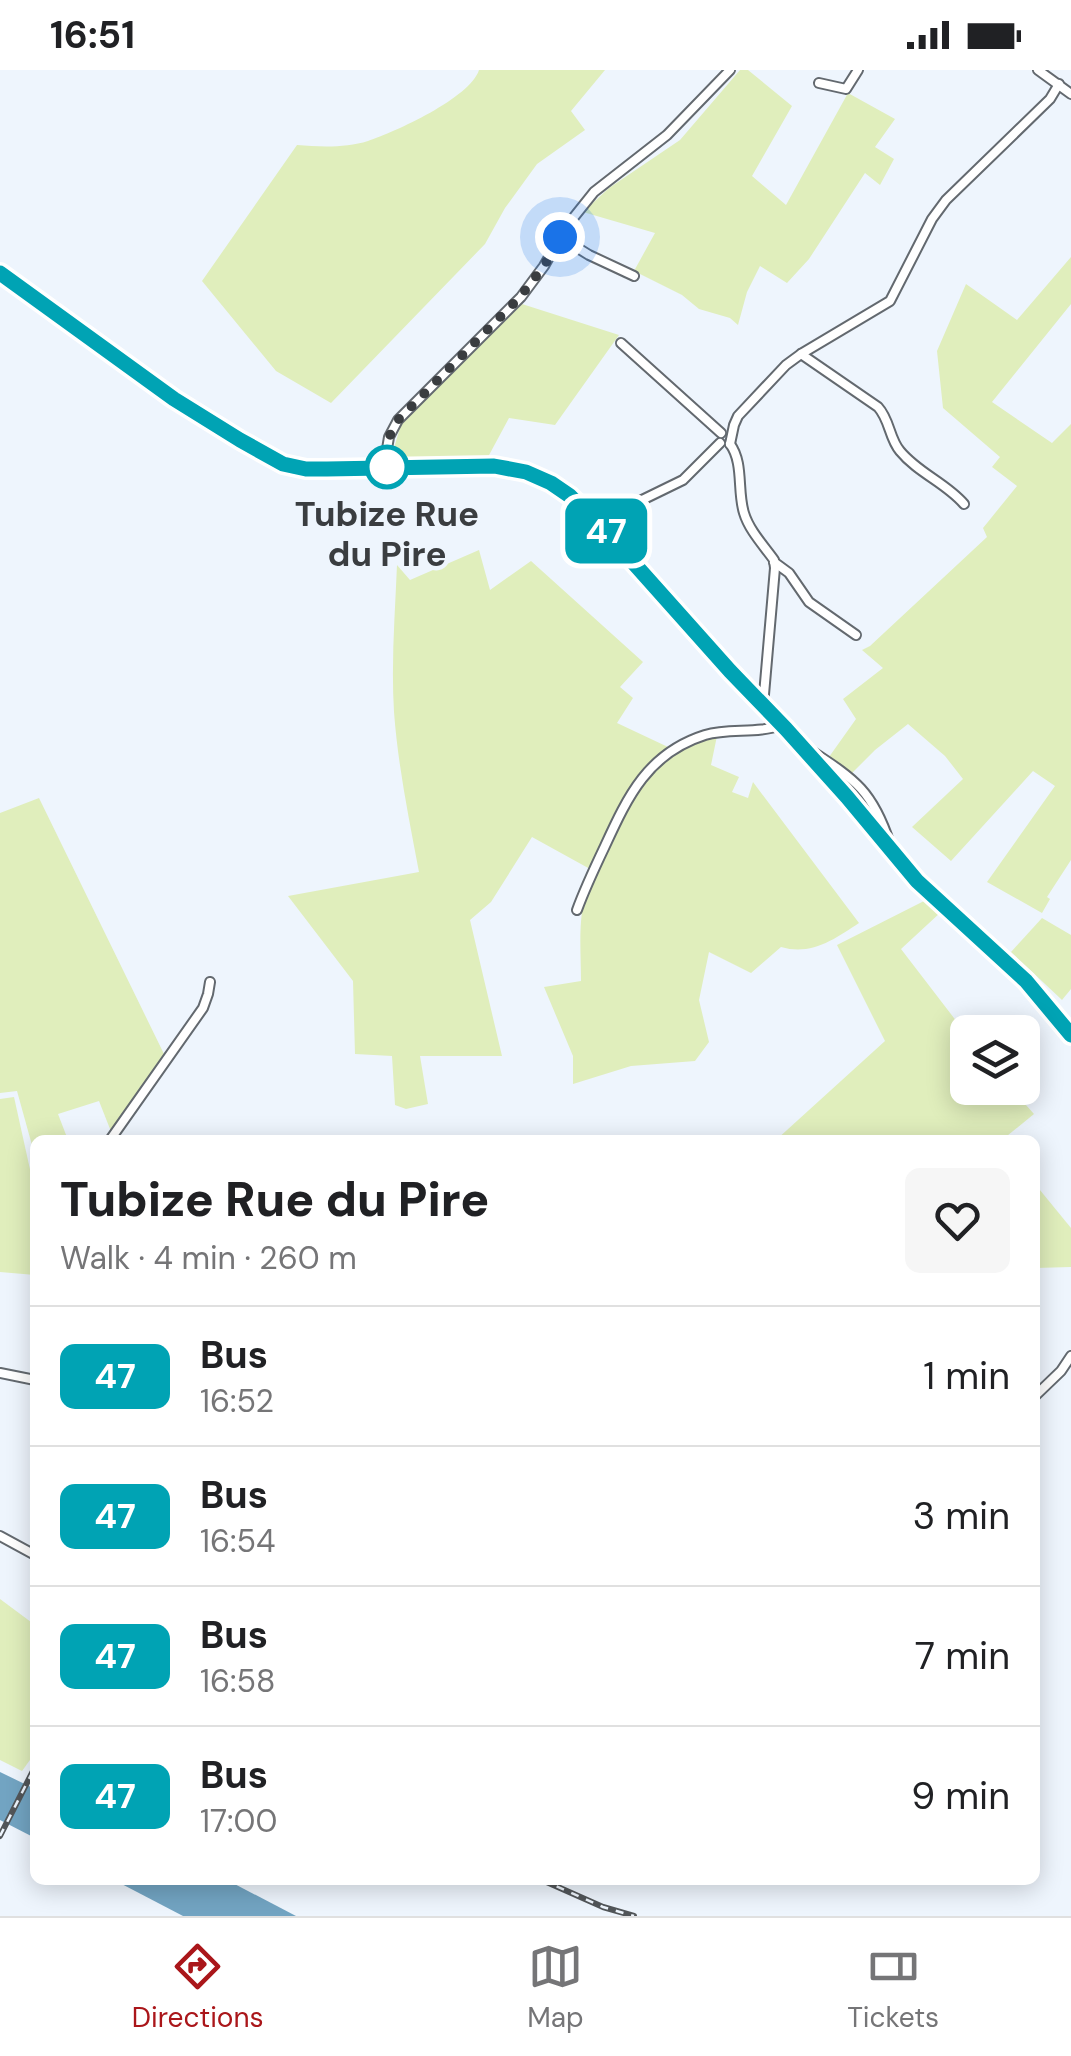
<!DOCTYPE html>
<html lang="en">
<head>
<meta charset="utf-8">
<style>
	:root { --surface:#fff; --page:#f6f6f6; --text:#202124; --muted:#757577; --line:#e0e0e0; --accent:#aa161a }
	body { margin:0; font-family:"DM Sans",sans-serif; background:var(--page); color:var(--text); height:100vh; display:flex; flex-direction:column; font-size:38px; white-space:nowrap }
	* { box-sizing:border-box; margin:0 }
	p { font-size:32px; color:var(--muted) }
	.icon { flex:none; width:55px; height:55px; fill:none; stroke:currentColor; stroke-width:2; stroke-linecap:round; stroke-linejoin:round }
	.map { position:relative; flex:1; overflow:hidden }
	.panel { position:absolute; left:30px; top:1065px; width:1010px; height:750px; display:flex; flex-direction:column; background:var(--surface); border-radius:15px; box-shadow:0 5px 25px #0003 }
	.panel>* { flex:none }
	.badge { padding:0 20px; border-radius:15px; font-size:35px; line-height:65px }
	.fabs { position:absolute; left:950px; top:945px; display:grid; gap:20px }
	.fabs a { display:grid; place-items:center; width:90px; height:90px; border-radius:15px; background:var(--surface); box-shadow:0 5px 25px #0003; font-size:50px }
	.you { position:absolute; width:50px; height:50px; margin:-25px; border:8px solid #fff; border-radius:50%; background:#1a73e8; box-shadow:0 0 0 15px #1a73e833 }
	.map>.badge { position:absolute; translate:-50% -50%; box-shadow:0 0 0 5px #fff }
	.round { display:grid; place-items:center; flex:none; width:105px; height:105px; border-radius:15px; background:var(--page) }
	.headline { display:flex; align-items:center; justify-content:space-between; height:170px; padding:0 30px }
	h1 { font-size:48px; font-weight:800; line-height:75px }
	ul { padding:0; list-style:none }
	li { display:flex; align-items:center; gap:30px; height:140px; padding:0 30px; border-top:2px solid var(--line) }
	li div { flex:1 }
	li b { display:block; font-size:38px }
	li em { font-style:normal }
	li .badge { min-width:110px; font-weight:700; text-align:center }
	.status { display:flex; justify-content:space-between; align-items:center; height:70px; padding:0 50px; background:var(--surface); direction:ltr }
	.status svg { height:28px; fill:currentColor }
	.dock { display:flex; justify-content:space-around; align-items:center; height:140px; border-top:2px solid var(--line); background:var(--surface); font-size:28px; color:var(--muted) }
	.dock a { display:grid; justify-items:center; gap:5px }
	.dock .current { color:var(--accent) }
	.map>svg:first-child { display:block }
	.green { fill:#e0eebc }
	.water { fill:#72a4c2 }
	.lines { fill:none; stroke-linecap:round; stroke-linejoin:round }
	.street-casing { stroke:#63696f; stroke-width:12 }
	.secondary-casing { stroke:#63696f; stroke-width:16 }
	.street { stroke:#fff; stroke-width:8 }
	.secondary { stroke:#fff; stroke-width:11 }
	.rail-casing { stroke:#525659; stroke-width:6 }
	.rail { stroke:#eef5fd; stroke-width:2.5; stroke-dasharray:8; stroke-linecap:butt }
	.line-casing { stroke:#fff; stroke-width:22 }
	.line { stroke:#00a3b4; stroke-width:15 }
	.walk { stroke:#3a3d40; stroke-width:10; stroke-dasharray:0 18 }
	.stop-dot { fill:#fff; stroke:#00a3b4; stroke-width:5 }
	.labels { text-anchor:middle; stroke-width:9; stroke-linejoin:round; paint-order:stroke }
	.stop-label { font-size:35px; font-weight:bold; fill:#3a3d40; stroke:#eef5fd }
</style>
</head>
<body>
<div class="status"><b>16:51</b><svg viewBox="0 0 49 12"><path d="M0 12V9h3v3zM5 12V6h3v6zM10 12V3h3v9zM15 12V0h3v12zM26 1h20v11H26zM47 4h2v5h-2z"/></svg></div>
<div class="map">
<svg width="1071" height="1846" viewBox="0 0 1071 1846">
	<rect width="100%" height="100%" fill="#eef5fd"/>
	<g class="green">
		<path d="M 479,0 L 605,0 L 571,41 L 585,60 L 537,94 L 505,138 L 485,174 L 331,333 L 276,301 L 202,211 L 297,75 C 320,77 346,78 368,71 C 395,62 470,28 479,0 Z"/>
		<polygon points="740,0 748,0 792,36 752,106 786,135 848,23 895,49 875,77 894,89 880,115 865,103 809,189 787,213 760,196 747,222 738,255 730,248 699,239 682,225 634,201 655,163 583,142 609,118 680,70"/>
		<polygon points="1071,187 1071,234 992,332 1052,373 1071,354 1071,790 1047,827 1050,829 1042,843 987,812 1055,716 1033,701 951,791 912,757 963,709 945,686 908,654 875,680 852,703 829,687 856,649 843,629 883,598 862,580 870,576 987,467 983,458 1017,416 992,397 1000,387 943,338 937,281 966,214 1017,250"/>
		<polygon points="522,234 619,265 555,355 509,348 488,387 391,388 402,351"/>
		<path d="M 479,480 L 490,520 L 531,491 L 643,592 L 620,617 L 633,628 L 617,653 L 668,677 C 629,708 612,755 590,799 L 532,767 L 491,832 L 470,850 L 502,986 L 420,986 L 428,1034 L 406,1039 L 395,1035 L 392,986 L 355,984 L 353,911 L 288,826 L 419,802 C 409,749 398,696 394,642 C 391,593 395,544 397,495 L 410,510 Z"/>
		<path d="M 717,666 L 711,695 L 739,707 L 732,722 L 748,728 L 753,712 L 859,853 C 835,869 811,886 781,877 L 751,903 L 709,882 L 699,930 L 709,972 L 695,991 L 631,996 L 573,1014 L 573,986 L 544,917 L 581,911 C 581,889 579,864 582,842 C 584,825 596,807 602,792 C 628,733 649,684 717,666 Z"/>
		<polygon points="39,728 164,984 112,1064 99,1031 58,1044 68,1070 35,1070 35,1086 17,1021 0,1023 0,743"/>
		<polygon points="926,830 941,842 901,879 967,965 968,1018 1011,1018 1034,1044 1002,1070 776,1070 885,971 837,875"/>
		<polygon points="1042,848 1071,865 1071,919 1062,930 1011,882"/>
		<polygon points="14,1027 35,1122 35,1205 0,1202 0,1029"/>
		<polygon points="1035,1114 1071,1158 1071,1197 1035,1198"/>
		<polygon points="0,1529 35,1555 35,1683 22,1701 0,1690"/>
	</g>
	<g class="water">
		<polygon points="0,1702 35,1719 35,1768 0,1750"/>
		<polygon points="114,1810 227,1810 296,1846 183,1846"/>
	</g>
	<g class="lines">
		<defs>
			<g id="street">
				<polyline points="1038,0 1071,24"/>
				<polyline points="819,13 846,19 858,0"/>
				<polyline points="560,167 589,185 634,206"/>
				<polyline points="621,273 721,363"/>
				<path d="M 801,284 L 878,337 C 890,350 889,368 900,381 C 918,403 946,413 964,434"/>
				<polyline points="730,374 734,355 738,346 786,295 801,284 890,231 932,149 946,130 1050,29 1059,14"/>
				<path d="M 730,374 C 744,393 737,421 744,443 C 749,460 764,476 774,490 L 775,498 L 763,636"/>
				<polyline points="384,397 389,367 398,350 521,227 544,196 566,157 594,122 667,65 730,0"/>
				<polyline points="615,454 642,430 683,410 720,373"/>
				<polyline points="774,492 789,503 809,532 856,565"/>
				<path d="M 807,678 C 854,709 872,719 890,774"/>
				<path d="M 577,840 C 585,818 595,797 605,776 C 628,726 648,683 705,665 C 730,658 758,664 781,655"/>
				<polyline points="110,1070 203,938 208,924 210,912"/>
				<polyline points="0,1303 35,1310"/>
				<polyline points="1035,1326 1061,1301 1071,1286"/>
				<polyline points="0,1466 35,1485"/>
			</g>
			<polyline id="secondary" points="0,203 174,329 255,379 283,394 306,399 327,399 494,396 526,402 551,413 570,426 606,462 730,601 847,727 917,811 1026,911 1071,965"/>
		</defs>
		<use href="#street" class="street-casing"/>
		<use href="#secondary" class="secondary-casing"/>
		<use href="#street" class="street"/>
		<use href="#secondary" class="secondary"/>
		<defs>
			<g id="rail">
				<polyline points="0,1766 35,1697"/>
				<polyline points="542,1810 603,1837 634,1846"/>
			</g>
		</defs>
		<use href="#rail" class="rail-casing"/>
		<use href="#rail" class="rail"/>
	</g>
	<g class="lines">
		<defs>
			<polyline id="line" points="0,203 174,329 240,370 283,394 306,399 327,399 494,396 526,402 551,413 570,426 606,462 730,601 786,659 847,727 917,811 1026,911 1071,965"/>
		</defs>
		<use href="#line" class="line-casing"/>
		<use href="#line" class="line"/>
		<path class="walk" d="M 387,397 L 384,397 C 385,380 388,365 398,350 L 520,227 L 544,196 L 560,167"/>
	</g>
	<circle class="stop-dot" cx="387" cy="397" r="20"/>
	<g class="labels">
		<g class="stop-label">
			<text x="387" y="456">Tubize Rue<tspan x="387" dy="40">du Pire</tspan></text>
		</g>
	</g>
</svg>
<div class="fabs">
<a><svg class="icon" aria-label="layers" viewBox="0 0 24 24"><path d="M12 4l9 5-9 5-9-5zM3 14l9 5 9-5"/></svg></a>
</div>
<div class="you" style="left:560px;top:167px"></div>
<b class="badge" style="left:606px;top:461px;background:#00a3b4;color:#fff">47</b>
<section class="panel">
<div class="headline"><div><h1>Tubize Rue du Pire</h1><p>Walk · 4 min · 260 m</p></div><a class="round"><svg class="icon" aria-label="heart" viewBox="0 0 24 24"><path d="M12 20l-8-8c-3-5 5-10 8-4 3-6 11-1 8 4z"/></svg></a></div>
<ul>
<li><span class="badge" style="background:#00a3b4;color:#fff">47</span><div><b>Bus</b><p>16:52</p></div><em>1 min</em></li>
<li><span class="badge" style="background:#00a3b4;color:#fff">47</span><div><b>Bus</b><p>16:54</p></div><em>3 min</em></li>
<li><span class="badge" style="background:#00a3b4;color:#fff">47</span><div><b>Bus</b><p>16:58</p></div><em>7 min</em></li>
<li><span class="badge" style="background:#00a3b4;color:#fff">47</span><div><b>Bus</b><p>17:00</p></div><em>9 min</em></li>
</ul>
</section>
</div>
<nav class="dock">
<a class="current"><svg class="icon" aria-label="directions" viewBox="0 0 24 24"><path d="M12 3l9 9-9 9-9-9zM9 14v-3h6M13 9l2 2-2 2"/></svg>Directions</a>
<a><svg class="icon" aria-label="map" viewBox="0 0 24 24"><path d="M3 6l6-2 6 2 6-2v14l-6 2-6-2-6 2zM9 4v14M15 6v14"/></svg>Map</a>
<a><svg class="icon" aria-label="tickets" viewBox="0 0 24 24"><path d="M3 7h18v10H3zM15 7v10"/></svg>Tickets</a>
</nav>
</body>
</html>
